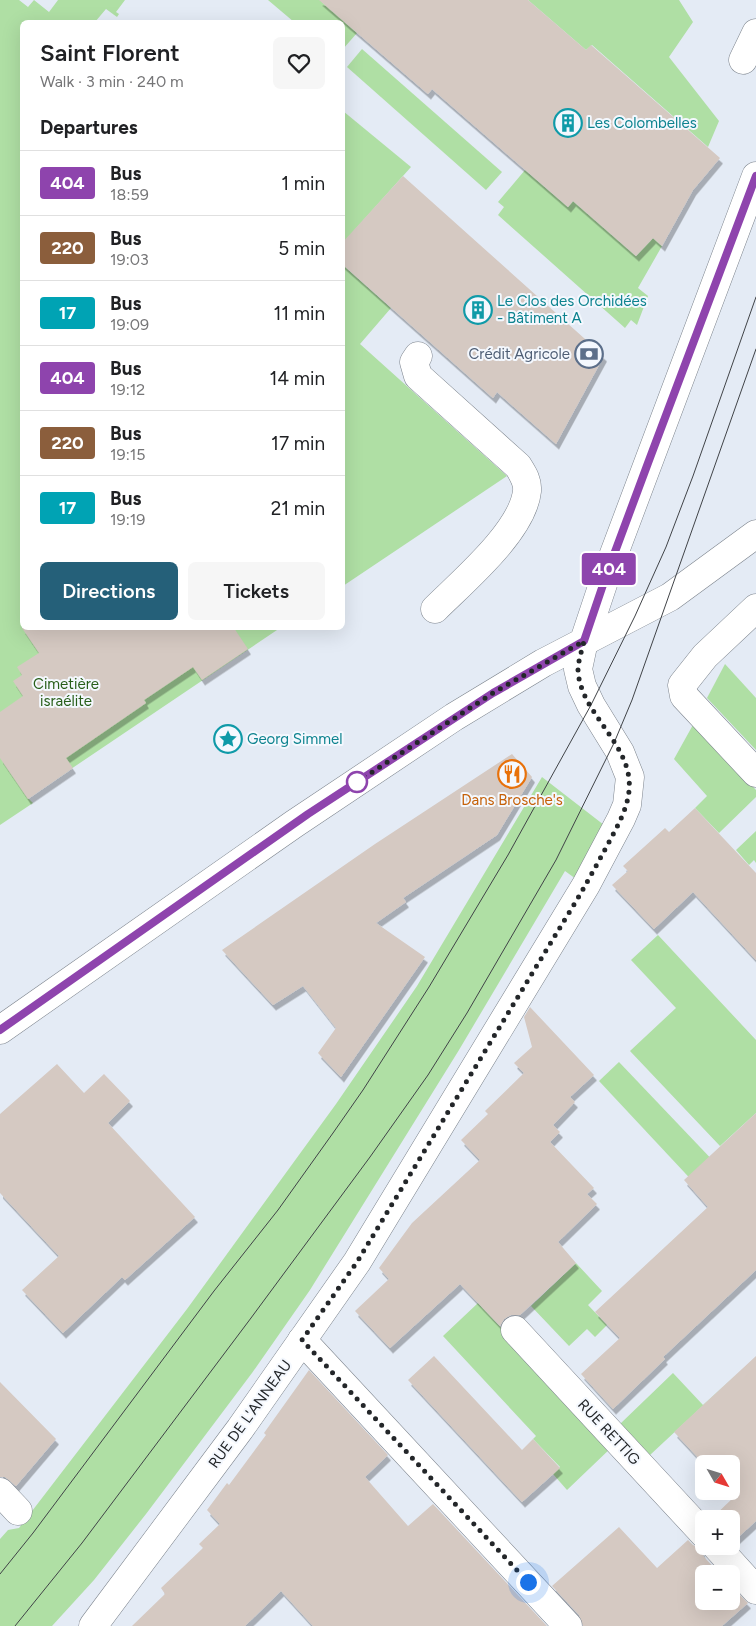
<!DOCTYPE html>
<html lang="en">
<head>
<meta charset="utf-8">
<style>
	:root { --surface:#fff; --page:#f6f6f6; --text:#202124; --muted:#757577; --line:#e0e0e0; --accent:#256079 }
	body { margin:0; font-family:Figtree,sans-serif; background:var(--page); color:var(--text); height:100vh; display:flex; flex-direction:column; font-size:19px; white-space:nowrap }
	* { box-sizing:border-box; margin:0 }
	p { font-size:16px; color:var(--muted) }
	.icon { flex:none; width:28px; height:28px; fill:none; stroke:currentColor; stroke-width:2; stroke-linecap:round; stroke-linejoin:round }
	.map { position:relative; flex:1; overflow:hidden }
	.drawer { position:absolute; left:20px; top:20px; width:325px; height:610px; display:flex; flex-direction:column; background:var(--surface); border-radius:8px; box-shadow:0 5px 20px #0002 }
	.drawer>* { flex:none }
	.badge { padding:0 10px; border-radius:4px; font-size:18px; line-height:32px }
	.needle { width:32px; rotate:129deg }
	.tools { position:absolute; left:695px; top:1455px; display:grid; gap:10px }
	.tools a { display:grid; place-items:center; width:45px; height:45px; border-radius:8px; background:var(--surface); box-shadow:0 5px 20px #0002; font-size:25px }
	.you { position:absolute; width:25px; height:25px; margin:-12px; border:4px solid #fff; border-radius:50%; background:#1a73e8; box-shadow:0 0 0 8px #1a73e833 }
	.map>.badge { position:absolute; translate:-50% -50%; box-shadow:0 0 0 2px #fff }
	h2 { padding:0 20px; font-size:19px; line-height:45px }
	.round { display:grid; place-items:center; flex:none; width:52px; height:52px; border-radius:8px; background:var(--page) }
	.headline { display:flex; align-items:center; justify-content:space-between; height:85px; padding:0 20px }
	h1 { font-size:24px; font-weight:600; line-height:38px }
	.cta { display:flex; gap:10px; margin-top:auto; padding:10px 20px }
	.cta a { flex:1; height:58px; border-radius:8px; background:var(--accent); color:#fff; font-size:20px; font-weight:600; line-height:58px; text-align:center }
	.cta a+a { background:var(--page); color:var(--text) }
	ul { padding:0; list-style:none }
	li { display:flex; align-items:center; gap:15px; height:65px; padding:0 20px; border-top:1px solid var(--line) }
	li div { flex:1 }
	li b { display:block; font-size:19px }
	li em { font-style:normal }
	li .badge { min-width:55px; font-weight:700; text-align:center }
	.map>svg:first-child { display:block }
	.green { fill:#afdfa4 }
	.building { fill:#d5c9c2; filter:url(#shadow) }
	.lines { fill:none; stroke-linecap:round; stroke-linejoin:round }
	.minor-casing { stroke:#7c838c; stroke-width:29 }
	.major-casing { stroke:#7c838c; stroke-width:29 }
	.minor { stroke:#fff; stroke-width:28 }
	.major { stroke:#fff; stroke-width:28 }
	.tram { stroke:#404347; stroke-width:1 }
	.line-casing { stroke:#fff; stroke-width:11 }
	.line { stroke:#8e44ad; stroke-width:8 }
	.walk { stroke:#232629; stroke-width:5; stroke-dasharray:0 9 }
	.stop-dot { fill:#fff; stroke:#8e44ad; stroke-width:2.5 }
	.labels { text-anchor:middle; stroke-width:4; stroke-linejoin:round; paint-order:stroke }
	.culture-label { font-size:15px; fill:#0d838f; stroke:#f4f8fe; text-anchor:start }
	.service-label { font-size:15px; fill:#4e5e75; stroke:#f4f8fe; text-anchor:end }
	.park-label { font-size:15px; fill:#275e19; stroke:#f4f8fe }
	.food-label { font-size:15px; fill:#c56008; stroke:#f4f8fe }
	.street-label { font-size:15px; fill:#232629; stroke:#f4f8fe }
</style>
</head>
<body>
<div class="map">
<svg width="756" height="1626" viewBox="0 0 756 1626">
	<defs>
		<filter id="shadow"><feDropShadow dx="3" dy="5.5" stdDeviation="0" flood-color="#0004"/></filter>
	</defs>
	<rect width="100%" height="100%" fill="#e4ebf5"/>
	<g class="green">
		<polygon points="0,0 19,0 28,7 34,0 49,12 58,0 125,0 116,12 119,14 117,17 106,9 95,22 22,22 22,628 280,628 28,798 33,803 0,825"/>
		<polygon points="268,0 323,0 322,2 357,33 343,49 342,22 294,22"/>
		<polygon points="528,0 679,0 693,22 669,57 719,121 708,147 592,45 586,50"/>
		<polygon points="362,49 502,172 486,190 347,67"/>
		<polygon points="343,111 411,167 343,243"/>
		<polygon points="525,170 568,207 573,201 636,256 653,238 662,246 638,288 648,296 637,325 631,320 625,328 498,215 504,207 498,202"/>
		<polygon points="343,254 343,265 391,308 360,344 507,476 343,586"/>
		<polygon points="725,664 756,698 756,750 707,698"/>
		<polygon points="694,723 756,790 756,797 719,833 695,808 707,796 674,759"/>
		<polygon points="542,777 604,825 576,879 565,871 459,1050 310,1290 252,1373 146,1514 94,1580 52,1626 0,1626 0,1539 8,1530 19,1528 187,1309 336,1104 417,986"/>
		<polygon points="756,831 756,863 754,860 749,865 736,850"/>
		<polygon points="658,935 756,1040 756,1113 720,1146 630,1051 676,1008 631,960"/>
		<polygon points="619,1062 739,1188 713,1203 599,1081"/>
		<polygon points="576,1263 602,1291 588,1305 607,1325 595,1337 587,1329 569,1346 531,1306"/>
		<polygon points="478,1303 613,1446 567,1490 553,1474 560,1467 533,1439 536,1436 443,1336"/>
		<polygon points="673,1373 703,1405 738,1373 650,1455 620,1424"/>
	</g>
	<g class="building">
		<polygon points="319,0 528,0 586,50 591,45 720,158 693,190 662,246 653,238 636,256 573,201 568,207 432,89 428,94"/>
		<polygon points="403,176 604,356 556,444 497,392 493,398 342,264 342,243"/>
		<polygon points="22,628 234,628 248,649 202,680 193,667 144,700 146,703 66,758 73,768 28,799 0,758 0,712 23,696 13,681 22,675 17,667 39,653"/>
		<polygon points="512,754 532,777 497,835 403,898 406,902 376,923 425,957 341,1077 318,1053 336,1028 303,986 273,1005 222,950 375,844"/>
		<polygon points="695,808 756,873 756,960 693,892 654,929 612,885 628,871 623,866 665,828 669,832"/>
		<polygon points="530,1007 594,1075 570,1097 575,1102 553,1125 560,1132 550,1142 594,1188 587,1194 597,1204 558,1242 576,1263 520,1315 511,1315 504,1319 500,1326 460,1284 390,1348 355,1311 389,1279 379,1268 412,1223 480,1160 461,1140 488,1114 485,1111 524,1073 514,1063 532,1047 524,1017"/>
		<polygon points="57,1064 84,1093 104,1074 130,1101 108,1123 195,1217 125,1280 122,1277 63,1333 22,1290 59,1256 0,1193 0,1114"/>
		<polygon points="756,1113 756,1270 663,1357 665,1359 613,1409 581,1374 620,1338 595,1312 708,1207 684,1180"/>
		<polygon points="434,1356 522,1450 533,1439 560,1468 522,1502 408,1380"/>
		<polygon points="756,1356 756,1521 733,1542 731,1540 731,1519 711,1519 734,1497 729,1491 731,1491 731,1464 704,1464 674,1432"/>
		<polygon points="309,1370 388,1455 365,1477 408,1526 433,1504 547,1626 313,1626 281,1591 245,1626 132,1626 165,1594 161,1588 203,1548 199,1544 220,1524 207,1510 227,1483 229,1485 266,1435 264,1433"/>
		<polygon points="0,1382 56,1439 16,1486 5,1477 0,1477"/>
		<polygon points="619,1527 657,1568 688,1540 693,1545 701,1549 704,1557 720,1574 704,1574 704,1601 731,1601 731,1586 748,1603 722,1626 583,1626 579,1615 552,1586"/>
	</g>
	<g class="lines">
		<defs>
			<g id="minor">
				<polyline points="743,60 756,33"/>
				<path d="M 418,356 L 414,362 L 418,376 L 518,466 C 523,474 528,481 527,491 C 523,531 462,582 435,609"/>
				<polyline points="756,608 705,656 682,685 684,696 756,773"/>
				<polyline points="515,1330 704,1534"/>
				<polyline points="302,1340 568,1626"/>
				<polyline points="0,1492 18,1511"/>
				<polyline points="716,1546 756,1590"/>
				<polyline points="93,1626 240,1429 357,1262 586,885 621,819 627,805 630,777 620,752 591,705 582,686 578,669 584,641 606,575 756,176"/>
			</g>
			<polyline id="major" points="0,1030 294,824 454,717 543,663 670,597 756,534"/>
		</defs>
		<use href="#minor" class="minor-casing"/>
		<use href="#major" class="major-casing"/>
		<use href="#minor" class="minor"/>
		<use href="#major" class="major"/>
		<g class="tram">
			<polyline points="0,1574 33,1533 214,1291 278,1210 333,1133 363,1090 429,987 508,855 591,705 635,616 666,547 693,476 756,297"/>
			<polyline points="15,1626 82,1543 251,1318 370,1157 428,1075 467,1013 556,860 614,743 632,700 756,349"/>
		</g>
	</g>
	<g class="lines">
		<defs>
			<polyline id="line" points="0,1030 308,814 493,693 584,641 606,576 648,463 756,176"/>
		</defs>
		<use href="#line" class="line-casing"/>
		<use href="#line" class="line"/>
		<path class="walk" d="M 357,782 L 493,693 L 584,641 C 582,650 578,661 578,671 C 581,715 634,745 629,791 C 627,810 617,827 608,844 C 595,868 582,892 567,916 L 357,1262 L 302,1340 L 528,1582"/>
	</g>
	<defs>
		<symbol id="building-ring" viewBox="-11 -11 22 22"><circle r="9.5" fill="#f4f8fe" stroke="#0f9aa8" stroke-width="1.5"/><path d="M-4-6H4V6H1V3H-1V6H-4ZM-2.5-4.3h1.7v1.8h-1.7ZM.8-4.3h1.7v1.8H.8ZM-2.5-1h1.7V.8h-1.7ZM.8-1h1.7V.8H.8Z" fill="#0f9aa8"/></symbol>
		<symbol id="bank-ring" viewBox="-11 -11 22 22"><circle r="9.5" fill="#f4f8fe" stroke="#5c6f8a" stroke-width="1.5"/><path d="M-6-4H6V4H-6ZM0-2.3a2.3 2.3 0 1 0 0 4.6a2.3 2.3 0 1 0 0-4.6Z" fill="#5c6f8a"/></symbol>
		<symbol id="sight-ring" viewBox="-11 -11 22 22"><circle r="9.5" fill="#f4f8fe" stroke="#0f9aa8" stroke-width="1.5"/><path d="M0-6L1.8-2.2L6-1.7L2.9 1.2L3.7 5.4L0 3.3L-3.7 5.4L-2.9 1.2L-6-1.7L-1.8-2.2Z" fill="#0f9aa8"/></symbol>
		<symbol id="restaurant-ring" viewBox="-11 -11 22 22"><circle r="9.5" fill="#f4f8fe" stroke="#e8710a" stroke-width="1.5"/><path d="M-5-6h1v4h1v-4h1v4h1v-4h1v5L-1.5 .5V6h-2V.5L-5-1ZM5-6V6H3V1.5H1.5Q1.5-4 5-6Z" fill="#e8710a"/></symbol>
	</defs>
	<g fill-rule="evenodd">
		<use href="#building-ring" x="552" y="107" width="32" height="32"/>
		<use href="#building-ring" x="462" y="294" width="32" height="32"/>
		<use href="#bank-ring" x="573" y="338" width="32" height="32"/>
		<use href="#sight-ring" x="212" y="723" width="32" height="32"/>
		<use href="#restaurant-ring" x="496" y="758" width="32" height="32"/>
	</g>
	<circle class="stop-dot" cx="357" cy="782" r="10"/>
	<g class="labels">
		<g class="culture-label">
			<text x="587" y="128">Les Colombelles</text>
			<text x="497" y="306">Le Clos des Orchidées<tspan x="497" dy="17">- Bâtiment A</tspan></text>
			<text x="247" y="744">Georg Simmel</text>
		</g>
		<g class="service-label">
			<text x="570" y="359">Crédit Agricole</text>
		</g>
		<g class="park-label">
			<text x="66" y="689">Cimetière<tspan x="66" dy="17">israélite</tspan></text>
		</g>
		<g class="food-label">
			<text x="512" y="805">Dans Brosche's</text>
		</g>
		<g class="street-label">
			<text transform="translate(250 1414) rotate(-54)" y="5">RUE DE L'ANNEAU</text>
			<text transform="translate(609 1432) rotate(47)" y="5">RUE RETTIG</text>
		</g>
	</g>
</svg>
<div class="tools">
<a><svg class="needle" viewBox="-14 -14 28 28"><path d="M0-13l5 13h-10z" fill="#e53935"/><path d="M0 13l5-13h-10z" fill="#757577"/></svg></a>
<a>+</a>
<a>−</a>
</div>
<div class="you" style="left:528px;top:1582px"></div>
<b class="badge" style="left:609px;top:569px;background:#8e44ad;color:#fff">404</b>
<section class="drawer">
<div class="headline"><div><h1>Saint Florent</h1><p>Walk · 3 min · 240 m</p></div><a class="round"><svg class="icon" aria-label="heart" viewBox="0 0 24 24"><path d="M12 20l-8-8c-3-5 5-10 8-4 3-6 11-1 8 4z"/></svg></a></div>
<h2>Departures</h2>
<ul>
<li><span class="badge" style="background:#8e44ad;color:#fff">404</span><div><b>Bus</b><p>18:59</p></div><em>1 min</em></li>
<li><span class="badge" style="background:#8b5e3c;color:#fff">220</span><div><b>Bus</b><p>19:03</p></div><em>5 min</em></li>
<li><span class="badge" style="background:#00a3b4;color:#fff">17</span><div><b>Bus</b><p>19:09</p></div><em>11 min</em></li>
<li><span class="badge" style="background:#8e44ad;color:#fff">404</span><div><b>Bus</b><p>19:12</p></div><em>14 min</em></li>
<li><span class="badge" style="background:#8b5e3c;color:#fff">220</span><div><b>Bus</b><p>19:15</p></div><em>17 min</em></li>
<li><span class="badge" style="background:#00a3b4;color:#fff">17</span><div><b>Bus</b><p>19:19</p></div><em>21 min</em></li>
</ul>
<div class="cta"><a>Directions</a><a>Tickets</a></div>
</section>
</div>
</body>
</html>
